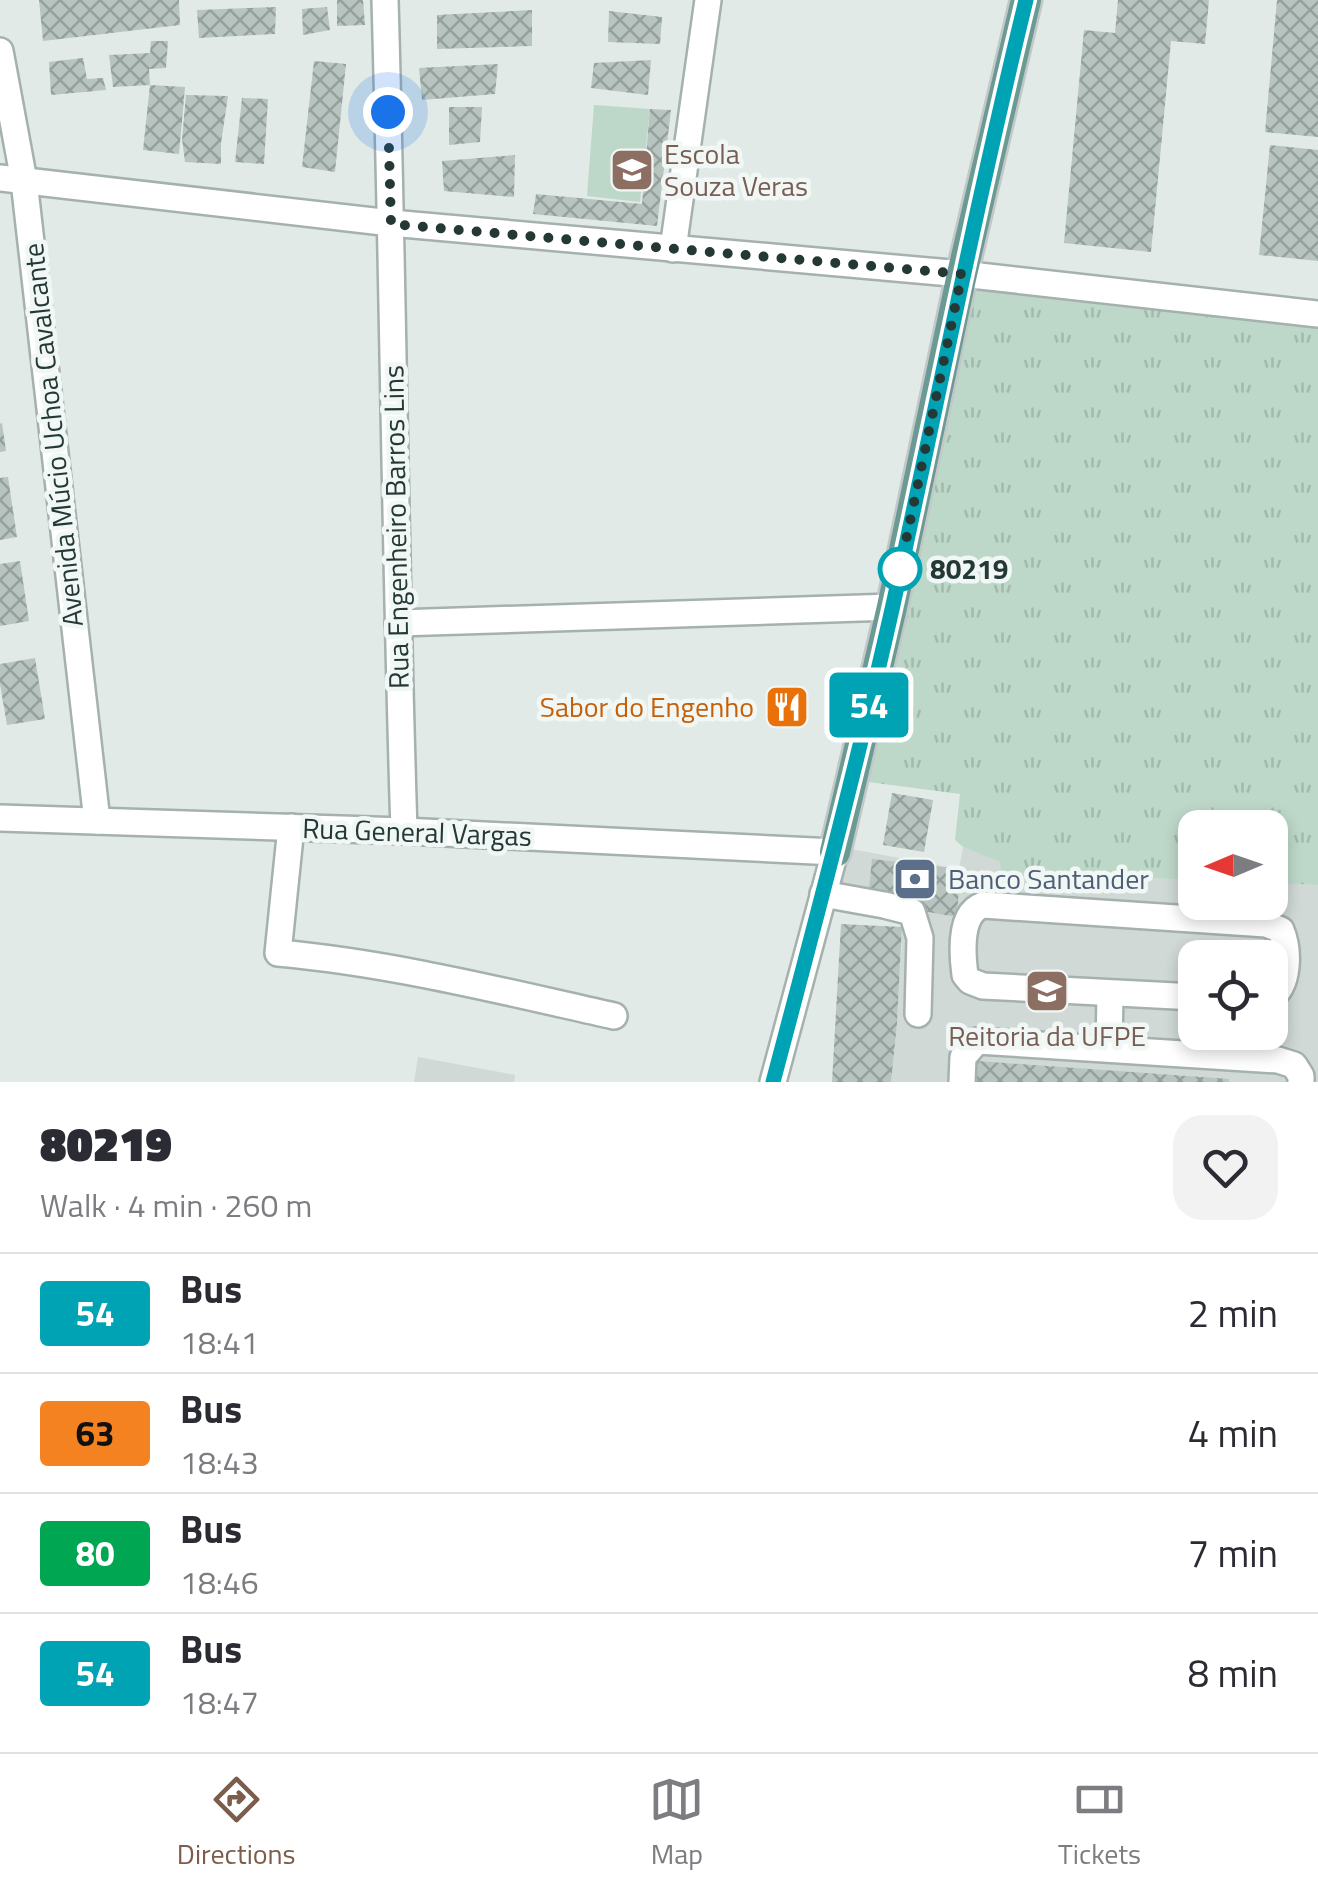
<!DOCTYPE html>
<html lang="en">
<head>
<meta charset="utf-8">
<style>
	:root { --surface:#fff; --page:#f2f2f3; --text:#2b2b33; --muted:#7c7c81; --line:#e1e1e2; --accent:#7c5c4b }
	body { margin:0; font-family:"Titillium Web",sans-serif; background:var(--page); color:var(--text); height:100vh; display:flex; flex-direction:column; font-size:38px; white-space:nowrap }
	* { box-sizing:border-box; margin:0 }
	p { font-size:32px; color:var(--muted) }
	.icon { flex:none; width:55px; height:55px; fill:none; stroke:currentColor; stroke-width:2; stroke-linecap:round; stroke-linejoin:round }
	.map { position:relative; height:1082px; overflow:hidden }
	.sheet { display:flex; flex-direction:column; background:var(--surface); flex:1 }
	.sheet>* { flex:none }
	.badge { padding:0 20px; border-radius:8px; font-size:35px; line-height:65px }
	.needle { width:65px; rotate:268deg }
	.buttons { position:absolute; left:1178px; top:810px; display:grid; gap:20px }
	.buttons a { display:grid; place-items:center; width:110px; height:110px; border-radius:20px; background:var(--surface); box-shadow:0 5px 15px #0003; font-size:50px }
	.you { position:absolute; width:50px; height:50px; margin:-25px; border:8px solid #fff; border-radius:50%; background:#1a73e8; box-shadow:0 0 0 15px #1a73e833 }
	.map>.badge { position:absolute; translate:-50% -50%; box-shadow:0 0 0 5px #fff }
	.round { display:grid; place-items:center; flex:none; width:105px; height:105px; border-radius:30px; background:var(--page) }
	.head { display:flex; align-items:center; justify-content:space-between; height:170px; padding:0 40px }
	h1 { font-size:48px; font-weight:800; line-height:75px }
	ul { padding:0; list-style:none }
	li { display:flex; align-items:center; gap:30px; height:120px; padding:0 40px; border-top:2px solid var(--line) }
	li div { flex:1 }
	li b { display:block; font-size:38px }
	li em { font-style:normal }
	li .badge { min-width:110px; font-weight:700; text-align:center }
	.tabs { display:flex; justify-content:space-around; align-items:center; height:140px; border-top:2px solid var(--line); background:var(--surface); font-size:28px; color:var(--muted) }
	.tabs a { display:grid; justify-items:center; gap:5px }
	.tabs .on { color:var(--accent) }
	.map>svg:first-child { display:block }
	.built { fill:#d0d9d6; fill-rule:evenodd }
	.grass { fill:url(#grass-tufts) }
	.garden { fill:#bdd8c8 }
	.building { fill:url(#building-cross-hatch) }
	.lines { fill:none; stroke-linecap:round; stroke-linejoin:round }
	.minor-casing { stroke:#a5b1ae; stroke-width:30 }
	.major-casing { stroke:#c2c7c7; stroke-width:35 }
	.minor { stroke:#fff; stroke-width:25 }
	.major { stroke:#6b9a94; stroke-width:30 }
	.line-casing { stroke:#fff; stroke-width:22 }
	.line { stroke:#00a3b4; stroke-width:15 }
	.walk { stroke:#243836; stroke-width:10; stroke-dasharray:0 18 }
	.stop-dot { fill:#fff; stroke:#00a3b4; stroke-width:5 }
	.labels { text-anchor:middle; stroke-width:9; stroke-linejoin:round; paint-order:stroke }
	.education-label { font-size:28px; fill:#785e54; stroke:#f1f7f5; text-anchor:start }
	.street-label { font-size:28px; fill:#243836; stroke:#f1f7f5 }
	.stop-label { font-size:28px; font-weight:bold; fill:#243836; stroke:#f1f7f5; text-anchor:start }
	.food-label { font-size:28px; fill:#c56008; stroke:#f1f7f5; text-anchor:end }
	.service-label { font-size:28px; fill:#4e5e75; stroke:#f1f7f5; text-anchor:start }
</style>
</head>
<body>
<div class="map">
<svg width="1318" height="1082" viewBox="0 0 1318 1082">
	<defs>
		<pattern id="grass-tufts" width="24" height="20" patternUnits="userSpaceOnUse" patternTransform="scale(2.5)"><rect width="24" height="20" fill="#bdd8c8"/><path d="M3 7l-1-3M5 7V3M7 7l1-3M15 17l-1-3M17 17v-4M19 17l1-3" fill="none" stroke="#a2baac"/></pattern>
		<pattern id="building-cross-hatch" width="8" height="8" patternUnits="userSpaceOnUse" patternTransform="scale(2.5)"><rect width="8" height="8" fill="#b7c4c0"/><path d="M0 0l8 8M0 8l8-8" fill="none" stroke="#95a09d"/></pattern>
	</defs>
	<rect width="100%" height="100%" fill="#e1eae7"/>
	<g class="built">
		<path d="M 963,847 L 1001,862 L 1001,872 L 1195,880 L 1195,902 L 1270,902 L 1270,883 L 1318,885 L 1318,1082 L 891,1082 L 897,1024 L 903,922 L 835,905 L 851,849 L 959,869 ZM 1195,958 L 1270,958 L 1270,1032 L 1195,1032 Z"/>
		<polygon points="418,1057 515,1075 514,1082 414,1082"/>
	</g>
	<polygon class="grass" points="957,287 1318,318 1318,885 1270,883 1270,828 1195,828 1195,880 1001,872 1000,862 963,847 955,840 960,794 838,778"/>
	<polygon class="garden" points="594,105 650,109 640,202 587,196"/>
	<g class="building">
		<polygon points="39,0 179,0 180,25 43,41"/>
		<polygon points="337,0 363,0 365,25 337,26"/>
		<polygon points="1118,0 1209,0 1205,44 1171,41 1151,252 1064,243 1084,30 1115,33"/>
		<polygon points="1277,0 1318,0 1318,137 1265,132"/>
		<polygon points="276,7 275,34 199,38 197,10"/>
		<polygon points="327,7 330,30 303,35 302,9"/>
		<polygon points="532,10 532,46 437,49 437,15"/>
		<polygon points="609,11 662,17 660,44 608,42"/>
		<polygon points="151,41 168,41 166,68 149,69 150,85 113,87 109,55 150,53"/>
		<polygon points="83,58 87,79 103,78 106,90 51,95 49,62"/>
		<polygon points="651,60 648,95 591,88 594,63"/>
		<polygon points="314,61 346,64 335,172 302,167"/>
		<polygon points="498,64 495,94 422,100 419,68"/>
		<polygon points="150,85 185,87 179,154 143,150"/>
		<polygon points="186,95 228,96 221,143 221,164 185,162 182,139"/>
		<polygon points="242,98 268,99 264,164 235,162"/>
		<polygon points="449,107 482,107 480,142 449,145"/>
		<polygon points="650,109 671,110 657,226 533,214 536,194 642,204"/>
		<polygon points="1270,145 1318,150 1318,261 1259,255"/>
		<polygon points="515,155 514,197 444,191 442,161"/>
		<polygon points="2,423 6,451 0,452 0,424"/>
		<polygon points="8,477 17,537 0,540 0,478"/>
		<polygon points="20,561 29,621 0,626 0,564"/>
		<polygon points="35,658 45,719 7,725 0,684 0,664"/>
		<polygon points="892,793 933,800 924,852 883,845"/>
		<polygon points="872,859 960,869 957,917 922,911 923,895 869,889"/>
		<polygon points="841,924 902,927 897,1024 891,1082 832,1082"/>
		<polygon points="977,1061 1229,1079 1229,1082 975,1082"/>
	</g>
	<g class="lines">
		<defs>
			<g id="minor">
				<path d="M 385,0 C 393,277 395,554 404,831"/>
				<polyline points="0,51 24,181 97,821"/>
				<polyline points="0,178 391,223 962,274 1318,314"/>
				<polyline points="673,249 708,0"/>
				<polyline points="398,623 892,607"/>
				<polyline points="0,818 404,831 835,852 773,1082"/>
				<path d="M 291,827 L 278,953 C 391,963 502,991 614,1016"/>
				<polyline points="823,894 884,905 912,912 920,938 918,1014"/>
				<path d="M 1195,997 L 983,986 L 970,981 L 965,975 C 962,953 959,913 983,905 L 1266,924 L 1281,930 C 1289,949 1290,986 1270,998"/>
				<polyline points="1109,1048 1110,994"/>
				<polyline points="962,1082 963,1057 977,1041 1278,1060 1294,1065 1301,1076 1301,1082"/>
			</g>
			<polyline id="major" points="835,852 892,607 962,274 1026,0"/>
		</defs>
		<use href="#minor" class="minor-casing"/>
		<use href="#major" class="major-casing"/>
		<use href="#minor" class="minor"/>
		<use href="#major" class="major"/>
	</g>
	<g class="lines">
		<defs>
			<path id="line" d="M 773,1082 C 815,924 857,765 893,605 C 937,404 977,201 1026,0"/>
		</defs>
		<use href="#line" class="line-casing"/>
		<use href="#line" class="line"/>
		<polyline class="walk" points="388,112 391,224 962,274 900,569"/>
	</g>
	<defs>
		<symbol id="school-square" viewBox="-11 -11 22 22"><rect x="-9" y="-9" width="18" height="18" rx="4" fill="#8d6e63" stroke="#f1f7f5"/><path d="M0-5L7-2L0 1L-7-2ZM-4 1L0 2.5L4 1V4Q0 6-4 4Z" fill="#fff"/></symbol>
		<symbol id="restaurant-square" viewBox="-11 -11 22 22"><rect x="-9" y="-9" width="18" height="18" rx="4" fill="#e8710a" stroke="#f1f7f5"/><path d="M-5-6h1v4h1v-4h1v4h1v-4h1v5L-1.5 .5V6h-2V.5L-5-1ZM5-6V6H3V1.5H1.5Q1.5-4 5-6Z" fill="#fff"/></symbol>
		<symbol id="bank-square" viewBox="-11 -11 22 22"><rect x="-9" y="-9" width="18" height="18" rx="4" fill="#5c6f8a" stroke="#f1f7f5"/><path d="M-6-4H6V4H-6ZM0-2.3a2.3 2.3 0 1 0 0 4.6a2.3 2.3 0 1 0 0-4.6Z" fill="#fff"/></symbol>
		<symbol id="university-square" viewBox="-11 -11 22 22"><rect x="-9" y="-9" width="18" height="18" rx="4" fill="#8d6e63" stroke="#f1f7f5"/><path d="M0-5L7-2L0 1L-7-2ZM-4 1L0 2.5L4 1V4Q0 6-4 4Z" fill="#fff"/></symbol>
	</defs>
	<g fill-rule="evenodd">
		<use href="#school-square" x="607" y="145" width="50" height="50"/>
		<use href="#restaurant-square" x="762" y="682" width="50" height="50"/>
		<use href="#bank-square" x="890" y="854" width="50" height="50"/>
		<use href="#university-square" x="1022" y="966" width="50" height="50"/>
	</g>
	<circle class="stop-dot" cx="900" cy="569" r="20"/>
	<g class="labels">
		<g class="education-label">
			<text x="664" y="164">Escola<tspan x="664" dy="32">Souza Veras</tspan></text>
			<text x="1047" y="1046" text-anchor="middle">Reitoria da UFPE</text>
		</g>
		<g class="street-label">
			<text transform="translate(53 435) rotate(-96)" y="10">Avenida Múcio Uchoa Cavalcante</text>
			<text transform="translate(396 527) rotate(-91)" y="10">Rua Engenheiro Barros Lins</text>
			<text transform="translate(417 832) rotate(2)" y="10">Rua General Vargas</text>
		</g>
		<g class="stop-label">
			<text x="930" y="579">80219</text>
		</g>
		<g class="food-label">
			<text x="754" y="717">Sabor do Engenho</text>
		</g>
		<g class="service-label">
			<text x="948" y="889">Banco Santander</text>
		</g>
	</g>
</svg>
<div class="buttons">
<a><svg class="needle" viewBox="-14 -14 28 28"><path d="M0-13l5 13h-10z" fill="#e53935"/><path d="M0 13l5-13h-10z" fill="#7c7c81"/></svg></a>
<a><svg class="icon" aria-label="locate" viewBox="0 0 24 24"><circle cx="12" cy="12" r="6"/><path d="M12 2v4M12 18v4M2 12h4M18 12h4"/></svg></a>
</div>
<div class="you" style="left:388px;top:112px"></div>
<b class="badge" style="left:869px;top:705px;background:#00a3b4;color:#fff">54</b>
</div>
<section class="sheet">
<div class="head"><div><h1>80219</h1><p>Walk · 4 min · 260 m</p></div><a class="round"><svg class="icon" aria-label="heart" viewBox="0 0 24 24"><path d="M12 20l-8-8c-3-5 5-10 8-4 3-6 11-1 8 4z"/></svg></a></div>
<ul>
<li><span class="badge" style="background:#00a3b4;color:#fff">54</span><div><b>Bus</b><p>18:41</p></div><em>2 min</em></li>
<li><span class="badge" style="background:#f58220;color:#111">63</span><div><b>Bus</b><p>18:43</p></div><em>4 min</em></li>
<li><span class="badge" style="background:#00a651;color:#fff">80</span><div><b>Bus</b><p>18:46</p></div><em>7 min</em></li>
<li><span class="badge" style="background:#00a3b4;color:#fff">54</span><div><b>Bus</b><p>18:47</p></div><em>8 min</em></li>
</ul>
</section>
<nav class="tabs">
<a class="on"><svg class="icon" aria-label="directions" viewBox="0 0 24 24"><path d="M12 3l9 9-9 9-9-9zM9 14v-3h6M13 9l2 2-2 2"/></svg>Directions</a>
<a><svg class="icon" aria-label="map" viewBox="0 0 24 24"><path d="M3 6l6-2 6 2 6-2v14l-6 2-6-2-6 2zM9 4v14M15 6v14"/></svg>Map</a>
<a><svg class="icon" aria-label="tickets" viewBox="0 0 24 24"><path d="M3 7h18v10H3zM15 7v10"/></svg>Tickets</a>
</nav>
</body>
</html>
